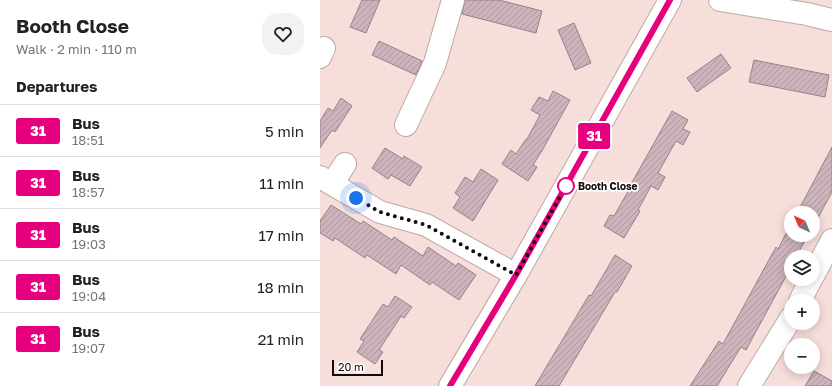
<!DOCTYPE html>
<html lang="en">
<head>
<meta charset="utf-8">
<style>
	:root { --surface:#fff; --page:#f2f2f2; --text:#222; --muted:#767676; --line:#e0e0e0 }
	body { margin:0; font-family:"Golos Text",sans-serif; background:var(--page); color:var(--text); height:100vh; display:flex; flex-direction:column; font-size:15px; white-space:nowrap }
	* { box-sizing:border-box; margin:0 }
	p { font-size:13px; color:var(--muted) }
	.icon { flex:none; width:22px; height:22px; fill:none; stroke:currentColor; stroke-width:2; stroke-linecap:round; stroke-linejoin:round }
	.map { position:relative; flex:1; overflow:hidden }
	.drawer { display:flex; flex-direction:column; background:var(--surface); width:320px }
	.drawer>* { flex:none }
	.badge { padding:0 8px; border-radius:3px; font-size:14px; line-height:26px }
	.needle { width:26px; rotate:316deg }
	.fabs { position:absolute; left:464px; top:206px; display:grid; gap:8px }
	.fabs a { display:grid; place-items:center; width:36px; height:36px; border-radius:50%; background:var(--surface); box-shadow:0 2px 10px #0003; font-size:20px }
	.scale { position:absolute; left:12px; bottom:10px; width:51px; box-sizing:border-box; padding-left:4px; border:2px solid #130b0a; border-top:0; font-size:11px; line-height:14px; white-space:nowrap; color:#130b0a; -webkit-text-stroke:3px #fff; paint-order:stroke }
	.you { position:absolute; width:20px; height:20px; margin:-10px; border:3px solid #fff; border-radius:50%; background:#1a73e8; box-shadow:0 0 0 6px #1a73e833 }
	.map>.badge { position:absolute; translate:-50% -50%; box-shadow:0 0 0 2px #fff }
	h2 { padding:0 16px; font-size:15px; line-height:36px }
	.round { display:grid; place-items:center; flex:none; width:42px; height:42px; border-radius:16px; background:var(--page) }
	.headline { display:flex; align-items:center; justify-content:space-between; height:68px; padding:0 16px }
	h1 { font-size:19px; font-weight:700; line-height:30px }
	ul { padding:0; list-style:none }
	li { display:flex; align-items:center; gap:12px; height:52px; padding:0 16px; border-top:1px solid var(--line) }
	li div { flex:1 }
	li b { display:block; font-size:15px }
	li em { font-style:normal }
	li .badge { min-width:44px; font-weight:700; text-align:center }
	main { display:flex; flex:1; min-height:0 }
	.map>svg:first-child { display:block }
	.building { fill:url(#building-hatch); stroke:#978288 }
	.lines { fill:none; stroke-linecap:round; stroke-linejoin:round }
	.minor-casing { stroke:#bfa8a4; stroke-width:24 }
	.minor { stroke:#fff; stroke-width:22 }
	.line-casing { stroke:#fff; stroke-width:9 }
	.line { stroke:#e6007e; stroke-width:6 }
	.walk { stroke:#130b0a; stroke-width:4; stroke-dasharray:0 7.2 }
	.stop-dot { fill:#fff; stroke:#e6007e; stroke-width:2 }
	.labels { text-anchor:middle; stroke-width:3.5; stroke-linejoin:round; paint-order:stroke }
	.stop-label { font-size:10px; font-weight:bold; fill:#130b0a; stroke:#fff; text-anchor:start }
</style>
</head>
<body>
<main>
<section class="drawer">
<div class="headline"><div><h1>Booth Close</h1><p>Walk · 2 min · 110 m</p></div><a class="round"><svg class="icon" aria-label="heart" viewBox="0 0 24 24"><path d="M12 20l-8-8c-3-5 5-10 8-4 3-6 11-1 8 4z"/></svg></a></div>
<h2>Departures</h2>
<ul>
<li><span class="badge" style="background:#e6007e;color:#fff">31</span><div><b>Bus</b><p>18:51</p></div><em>5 min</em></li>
<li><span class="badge" style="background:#e6007e;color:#fff">31</span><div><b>Bus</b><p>18:57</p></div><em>11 min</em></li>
<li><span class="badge" style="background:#e6007e;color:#fff">31</span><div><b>Bus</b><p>19:03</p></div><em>17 min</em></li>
<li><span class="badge" style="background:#e6007e;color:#fff">31</span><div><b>Bus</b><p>19:04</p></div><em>18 min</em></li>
<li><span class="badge" style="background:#e6007e;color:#fff">31</span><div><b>Bus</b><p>19:07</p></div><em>21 min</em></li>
</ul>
</section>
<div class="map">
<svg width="512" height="386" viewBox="0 0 512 386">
	<defs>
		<pattern id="building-hatch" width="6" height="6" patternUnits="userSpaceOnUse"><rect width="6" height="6" fill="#cbb4bb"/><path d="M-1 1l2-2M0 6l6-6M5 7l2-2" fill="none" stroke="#ad999f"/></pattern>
	</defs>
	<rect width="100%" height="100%" fill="#f6deda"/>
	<g class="building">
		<polygon points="42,0 60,0 46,33 30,27"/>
		<polygon points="145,0 179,0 222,11 216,33 142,14"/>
		<polygon points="254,23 271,63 255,70 238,30"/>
		<polygon points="59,41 102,61 96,75 52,55"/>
		<polygon points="401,54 411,68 377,92 367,78"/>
		<polygon points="434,60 509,75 505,97 429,82"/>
		<polygon points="233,91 250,100 223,149 213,165 217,167 208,181 182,164 191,150 196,154 206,139 207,139 220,115 211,110 219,97 228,101"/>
		<polygon points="21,98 32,106 15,132 12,130 0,148 0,121 8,108 13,111"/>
		<polygon points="352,111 368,120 363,129 370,132 363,145 356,141 338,173 345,177 338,190 331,186 318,210 320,211 304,238 284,226 290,215 294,216 311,186 310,186"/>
		<polygon points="512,147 512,192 493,227 493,213 477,213"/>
		<polygon points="65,148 83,159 84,156 102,167 90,186 71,175 68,179 52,168"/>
		<polygon points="161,169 178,180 153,221 133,208 140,197 135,193 145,177 153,182"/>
		<polygon points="11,205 41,224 43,221 72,240 74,237 103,256 108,247 136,266 138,263 156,275 139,300 112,282 110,285 81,265 76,274 47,255 45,258 15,238 13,241 0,233 0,221"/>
		<polygon points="471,224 471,235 488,235 476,257 471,257 471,267 426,350 421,347 397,386 370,386 399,341 403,344 456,247 458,249"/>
		<polygon points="295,255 312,266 297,292 295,292 239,386 215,386 269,295 271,296"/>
		<polygon points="75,296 92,307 84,318 81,316 59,350 63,352 55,364 37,352 44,341 40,339 63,304 68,307"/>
		<polygon points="494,371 512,381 512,386 485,386"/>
	</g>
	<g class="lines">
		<defs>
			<g id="minor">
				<polyline points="400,0 487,14 512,20"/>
				<polyline points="0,57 4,48"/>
				<polyline points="86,125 115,63 133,0"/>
				<polyline points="0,177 60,212 106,225 196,275"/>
				<polyline points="12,184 25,164"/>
				<polyline points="493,276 512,240"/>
				<polyline points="480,301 491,279"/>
				<polyline points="130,386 196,275 350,0"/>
				<polyline points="429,386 471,318"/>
			</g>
		</defs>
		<use href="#minor" class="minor-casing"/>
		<use href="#minor" class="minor"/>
	</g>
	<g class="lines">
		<defs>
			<polyline id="line" points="130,386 196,275 350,0"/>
		</defs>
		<use href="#line" class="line-casing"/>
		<use href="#line" class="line"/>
		<polyline class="walk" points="36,198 60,212 106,225 196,275 246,186"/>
	</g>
	<circle class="stop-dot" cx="246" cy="186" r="8"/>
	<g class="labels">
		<g class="stop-label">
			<text x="258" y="190">Booth Close</text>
		</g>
	</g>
</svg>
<div class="fabs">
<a><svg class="needle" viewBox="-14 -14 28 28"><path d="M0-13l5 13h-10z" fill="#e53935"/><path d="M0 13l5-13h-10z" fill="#767676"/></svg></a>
<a><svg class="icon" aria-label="layers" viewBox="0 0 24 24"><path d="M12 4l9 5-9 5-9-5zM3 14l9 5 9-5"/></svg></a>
<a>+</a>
<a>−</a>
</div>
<div class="scale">20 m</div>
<div class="you" style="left:36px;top:198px"></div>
<b class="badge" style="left:274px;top:136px;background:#e6007e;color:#fff">31</b>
</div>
</main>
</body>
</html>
